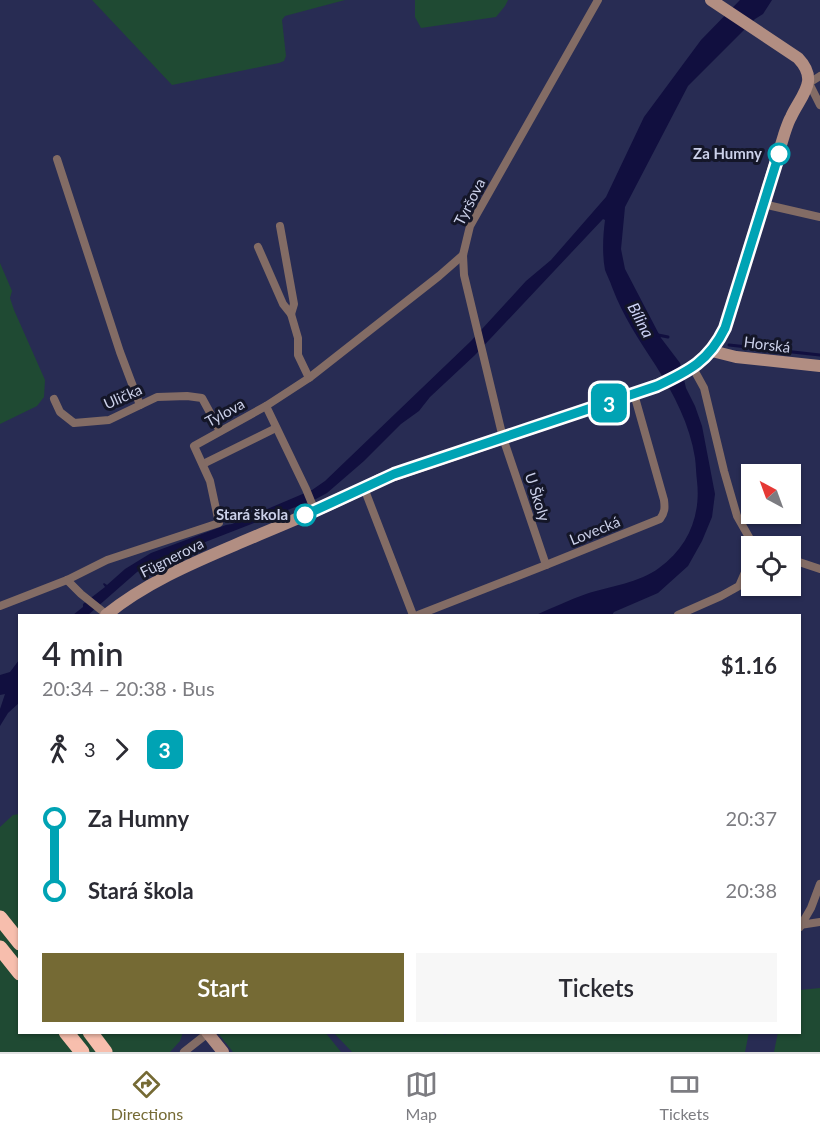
<!DOCTYPE html>
<html lang="en">
<head>
<meta charset="utf-8">
<style>
	:root { --surface:#fff; --page:#f7f7f7; --text:#2b2b33; --muted:#7c7c81; --line:#e1e1e2; --accent:#756a34 }
	body { margin:0; font-family:Lato,sans-serif; background:var(--page); color:var(--text); height:100vh; display:flex; flex-direction:column; font-size:22px; white-space:nowrap }
	* { box-sizing:border-box; margin:0 }
	p { font-size:20px; color:var(--muted) }
	.icon { flex:none; width:33px; height:33px; fill:none; stroke:currentColor; stroke-width:2; stroke-linecap:round; stroke-linejoin:round }
	.map { position:relative; flex:1; overflow:hidden }
	.drawer { position:absolute; left:18px; top:614px; width:783px; height:420px; display:flex; flex-direction:column; background:var(--surface); border-radius:0px; box-shadow:0 2px 4px #0004 }
	.drawer>* { flex:none }
	.badge { padding:0 12px; border-radius:9px; font-size:21px; line-height:39px }
	.needle { width:39px; rotate:319deg }
	.fabs { position:absolute; left:741px; top:464px; display:grid; gap:12px }
	.fabs a { display:grid; place-items:center; width:60px; height:60px; border-radius:0px; background:var(--surface); box-shadow:0 2px 4px #0004; font-size:30px }
	.map>.badge { position:absolute; translate:-50% -50%; box-shadow:0 0 0 3px #fff }
	.legs { display:flex; align-items:center; gap:9px; height:66px; padding:0 24px; font-size:20px }
	.legs p { margin-inline-start:auto }
	.head { display:flex; align-items:center; justify-content:space-between; height:102px; padding:0 24px }
	h1 { font-size:33px; font-weight:600; line-height:45px }
	.primary-button { display:flex; gap:12px; margin-top:auto; padding:12px 24px }
	.primary-button a { flex:1; height:69px; border-radius:0px; background:var(--accent); color:#fff; font-size:24px; font-weight:600; line-height:69px; text-align:center }
	.primary-button a+a { background:var(--page); color:var(--text) }
	ul { padding:0 24px; list-style:none }
	li { display:flex; align-items:center; gap:21px; height:72px; font-size:22px }
	li i { display:grid; place-items:center; width:9px; height:100%; margin:0 8px; background:currentColor }
	li i::after { content:''; width:15px; height:15px; margin:-8px; border:4px solid; border-radius:50%; background:var(--surface) }
	li p { margin-inline-start:auto }
	li:first-child i { background:linear-gradient(#0000 50%,currentColor 0) }
	li:last-child i { background:linear-gradient(currentColor 50%,#0000 0) }
	.menu { display:flex; justify-content:space-around; align-items:center; height:84px; border-top:2px solid var(--line); background:var(--surface); font-size:16px; color:var(--muted) }
	.menu a { display:grid; justify-items:center; gap:3px }
	.menu .active { color:var(--accent) }
	.map>svg:first-child { display:block }
	.green { fill:#1f4a33 }
	.water { fill:#110f3f }
	.lines { fill:none; stroke-linecap:round; stroke-linejoin:round }
	.stream { stroke:#110f3f; stroke-width:3 }
	.street { stroke:#836c65; stroke-width:8 }
	.secondary { stroke:#b28e82; stroke-width:12 }
	.highway { stroke:#f7bead; stroke-width:15 }
	.line-1-casing { stroke:#fff; stroke-width:14 }
	.line-1 { stroke:#00a3b4; stroke-width:9 }
	.stop-1-dot { fill:#fff; stroke:#00a3b4; stroke-width:3 }
	.labels { text-anchor:middle; stroke-width:6; stroke-linejoin:round; paint-order:stroke }
	.stop-label { font-size:15px; font-weight:bold; fill:#cbd0e9; stroke:#141628; text-anchor:end }
	.street-label { font-size:15px; fill:#cbd0e9; stroke:#141628 }
	.water-label { font-size:16px; font-style:italic; fill:#cdd3f5; stroke:#141628 }
</style>
</head>
<body>
<div class="map">
<svg width="820" height="1052" viewBox="0 0 820 1052">
	<rect width="100%" height="100%" fill="#282c53"/>
	<g class="green">
		<polygon points="92,0 345,0 285,16 282,20 286,56 284,61 279,63 172,85"/>
		<polygon points="415,0 508,0 505,6 496,17 421,28 415,17"/>
		<polygon points="0,263 12,291 10,298 14,310 45,380 44,397 37,406 0,424"/>
		<polygon points="19,814 20,1032 183,1032 180,1041 170,1052 0,1052 0,827 13,815"/>
		<polygon points="820,988 820,1052 774,1052 778,1032 800,1032 800,990"/>
		<polygon points="217,1032 325,1032 341,1052 233,1052"/>
		<polygon points="333,1032 441,1032 445,1035 448,1032 749,1032 745,1052 352,1052"/>
	</g>
	<g class="water">
		<path d="M 740,0 L 772,0 L 763,14 L 755,19 L 688,86 L 625,207 L 621,249 L 625,269 L 661,338 L 680,363 L 686,388 L 695,406 L 702,426 L 715,494 L 712,517 L 702,541 L 688,566 L 658,593 L 614,612 L 612,615 L 536,615 C 552,608 569,600 586,594 C 610,586 639,583 659,568 C 688,547 701,516 697,481 C 696,473 696,466 695,458 C 690,425 674,394 656,366 C 639,340 623,316 612,287 C 610,281 607,275 605,270 C 602,254 603,235 605,220 L 603,219 L 475,355 L 430,397 L 419,411 L 401,424 L 364,461 L 327,493 L 316,499 L 154,562 L 137,572 L 88,615 L 73,615 L 83,607 L 83,604 L 105,587 L 103,584 L 104,583 L 107,585 L 125,569 L 151,553 L 226,525 L 232,524 L 312,490 L 325,481 L 471,341 L 526,281 L 551,260 L 606,197 L 644,117 L 701,40 Z"/>
		<polygon points="19,660 19,703 8,713 0,726 0,709 5,694 0,695 0,675 10,672"/>
	</g>
	<g class="lines">
		<g class="stream">
			<polyline points="658,335 668,337"/>
			<polyline points="729,345 820,355"/>
		</g>
		<g class="street">
			<polyline points="820,76 809,83 820,105"/>
			<polyline points="57,159 120,352 140,405"/>
			<polyline points="763,204 820,217"/>
			<polyline points="280,226 294,304 291,314 298,338 298,355 309,378"/>
			<polyline points="258,247 283,304 291,314"/>
			<polyline points="693,368 704,388 724,471 737,516 754,546"/>
			<polyline points="54,399 60,412 74,423 109,420 157,397 187,396 202,398 220,431"/>
			<polyline points="266,406 306,489 315,511"/>
			<polyline points="203,464 276,428"/>
			<polyline points="364,488 413,615"/>
			<polyline points="790,559 820,569"/>
			<polyline points="546,565 503,438 464,275 463,255 470,226 598,0"/>
			<polyline points="67,580 81,594 106,614"/>
			<polyline points="0,606 67,580 107,560 219,523 210,481 194,446 266,406 309,378 439,276 463,255"/>
			<path d="M 418,615 L 546,565 L 660,519 C 665,512 665,508 664,500 L 634,394"/>
			<polyline points="678,615 721,596 739,586 752,556"/>
			<polyline points="800,925 820,922"/>
			<polyline points="800,927 811,908 820,884"/>
			<polyline points="184,1052 208,1033"/>
		</g>
		<g class="secondary">
			<polyline points="712,351 736,357 820,366"/>
			<path d="M 106,615 C 144,584 190,564 235,545 C 284,524 333,505 379,480 L 657,386 C 690,371 708,362 725,328 L 784,135 C 786,129 788,122 791,117 C 801,95 820,81 798,58 L 711,0"/>
			<polyline points="207,1032 223,1052"/>
		</g>
		<g class="highway">
			<polyline points="0,918 20,943"/>
			<polyline points="0,948 20,973"/>
			<polyline points="66,1032 82,1052"/>
			<polyline points="90,1032 105,1052"/>
		</g>
	</g>
	<g class="lines">
		<defs>
			<path id="line-1" d="M 305,515 L 394,474 L 657,386 C 689,371 709,361 725,328 L 779,154"/>
		</defs>
		<use href="#line-1" class="line-1-casing"/>
		<use href="#line-1" class="line-1"/>
	</g>
	<g class="stop-1-dot">
		<circle cx="779" cy="154" r="10"/>
		<circle cx="305" cy="515" r="10"/>
	</g>
	<g class="labels">
		<g class="stop-label">
			<text x="762" y="159">Za Humny</text>
			<text x="288" y="520">Stará škola</text>
		</g>
		<g class="street-label">
			<text transform="translate(470 202) rotate(-63)" y="5">Tyršova</text>
			<text transform="translate(767 345) rotate(7)" y="5">Horská</text>
			<text transform="translate(123 397) rotate(-24)" y="5">Ulička</text>
			<text transform="translate(225 413) rotate(-29)" y="5">Tylova</text>
			<text transform="translate(537 497) rotate(72)" y="5">U Školy</text>
			<text transform="translate(595 531) rotate(-22)" y="5">Lovecká</text>
			<text transform="translate(172 558) rotate(-27)" y="5">Fügnerova</text>
		</g>
		<g class="water-label">
			<text transform="translate(641 320) rotate(62)" y="6">Bílina</text>
		</g>
	</g>
</svg>
<div class="fabs">
<a><svg class="needle" viewBox="-14 -14 28 28"><path d="M0-13l5 13h-10z" fill="#e53935"/><path d="M0 13l5-13h-10z" fill="#7c7c81"/></svg></a>
<a><svg class="icon" aria-label="locate" viewBox="0 0 24 24"><circle cx="12" cy="12" r="6"/><path d="M12 2v4M12 18v4M2 12h4M18 12h4"/></svg></a>
</div>
<b class="badge" style="left:609px;top:403px;background:#00a3b4;color:#fff">3</b>
<section class="drawer">
<div class="head"><div><h1>4 min</h1><p>20:34 – 20:38 · Bus</p></div><b>$1.16</b></div>
<div class="legs"><svg class="icon" aria-label="walk" viewBox="0 0 24 24"><circle cx="13" cy="4" r="2"/><path d="M13 8l-2 6 4 7M11 14l-3 7M7 12l3-4h3l4 4"/></svg>3<svg class="icon" aria-label="forward" viewBox="0 0 24 24"><path d="M9 5l7 7-7 7"/></svg><b class="badge" style="background:#00a3b4;color:#fff">3</b></div>
<ul>
<li><i style="color:#00a3b4"></i><b>Za Humny</b><p>20:37</p></li>
<li><i style="color:#00a3b4"></i><b>Stará škola</b><p>20:38</p></li>
</ul>
<div class="primary-button"><a>Start</a><a>Tickets</a></div>
</section>
</div>
<nav class="menu">
<a class="active"><svg class="icon" aria-label="directions" viewBox="0 0 24 24"><path d="M12 3l9 9-9 9-9-9zM9 14v-3h6M13 9l2 2-2 2"/></svg>Directions</a>
<a><svg class="icon" aria-label="map" viewBox="0 0 24 24"><path d="M3 6l6-2 6 2 6-2v14l-6 2-6-2-6 2zM9 4v14M15 6v14"/></svg>Map</a>
<a><svg class="icon" aria-label="tickets" viewBox="0 0 24 24"><path d="M3 7h18v10H3zM15 7v10"/></svg>Tickets</a>
</nav>
</body>
</html>
